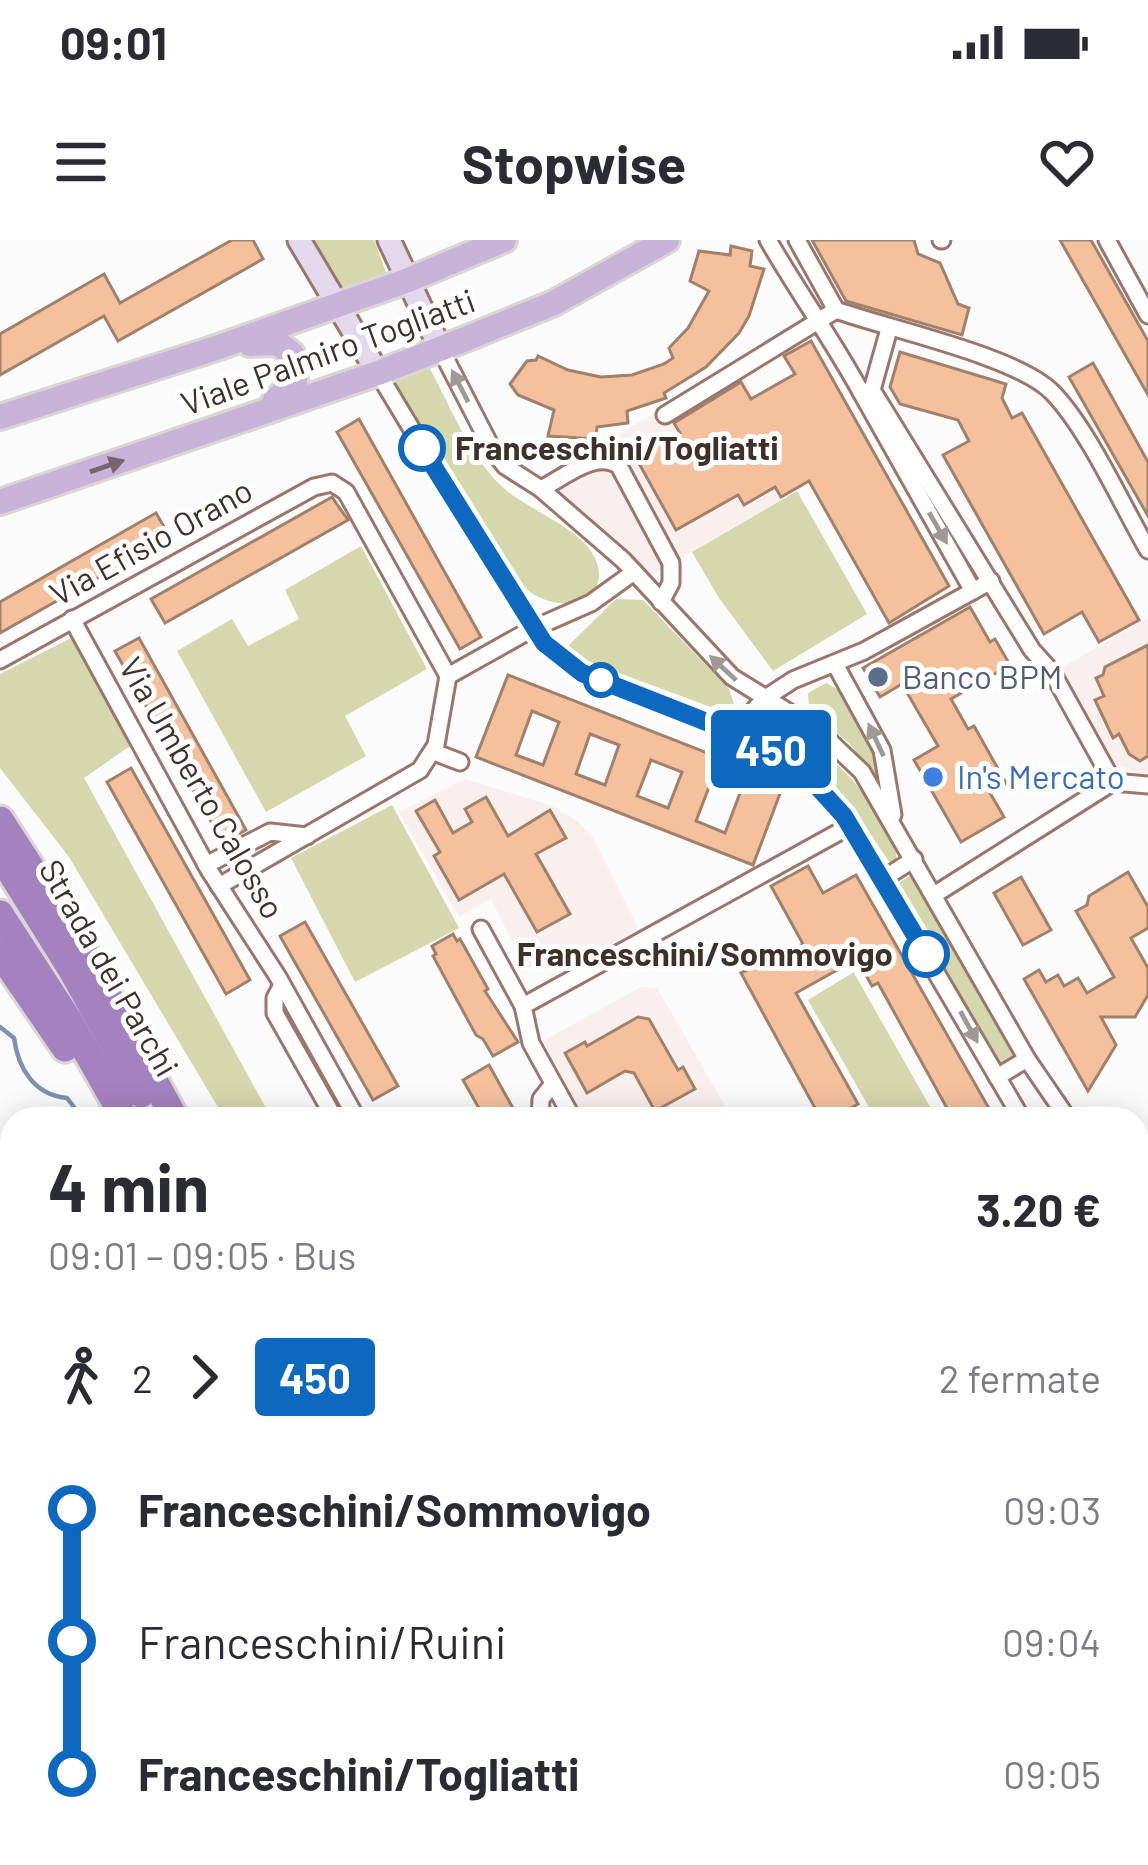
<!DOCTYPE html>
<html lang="it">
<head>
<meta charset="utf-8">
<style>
	:root { --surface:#fff; --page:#f2f2f3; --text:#2b2b33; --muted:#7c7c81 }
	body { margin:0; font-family:Barlow,sans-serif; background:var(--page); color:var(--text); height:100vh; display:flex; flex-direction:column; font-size:45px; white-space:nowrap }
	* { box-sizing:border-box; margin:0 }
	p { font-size:39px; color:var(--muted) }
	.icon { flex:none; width:66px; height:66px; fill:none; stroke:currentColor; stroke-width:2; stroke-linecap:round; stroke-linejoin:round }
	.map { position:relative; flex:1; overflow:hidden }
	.side { position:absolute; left:0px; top:867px; width:1149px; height:759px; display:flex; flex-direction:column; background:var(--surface); border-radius:36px 36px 0 0; box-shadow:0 6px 30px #0003 }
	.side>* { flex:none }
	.badge { padding:0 24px; border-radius:9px; font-size:42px; line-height:78px }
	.map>.badge { position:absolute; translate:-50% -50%; box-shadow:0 0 0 6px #fff }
	.legs { display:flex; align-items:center; gap:18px; height:132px; padding:0 48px; font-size:39px }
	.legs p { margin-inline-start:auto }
	.headline { display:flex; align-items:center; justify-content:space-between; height:204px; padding:0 48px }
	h1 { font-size:66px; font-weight:700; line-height:90px }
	ul { padding:0 48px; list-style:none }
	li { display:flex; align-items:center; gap:42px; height:132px; font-size:45px }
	li i { display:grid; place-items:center; width:18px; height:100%; margin:0 15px; background:currentColor }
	li i::after { content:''; width:30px; height:30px; margin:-15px; border:9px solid; border-radius:50%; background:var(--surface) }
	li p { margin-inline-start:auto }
	li:first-child i { background:linear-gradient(#0000 50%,currentColor 0) }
	li:last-child i { background:linear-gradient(currentColor 50%,#0000 0) }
	.status { display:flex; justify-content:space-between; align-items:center; height:84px; padding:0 60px; background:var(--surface); direction:ltr }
	.status svg { height:33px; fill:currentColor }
	header { display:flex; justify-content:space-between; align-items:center; height:156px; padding:0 48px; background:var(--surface); font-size:54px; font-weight:700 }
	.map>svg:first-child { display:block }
	.built { fill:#f9efec }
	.green { fill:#d5d7ac }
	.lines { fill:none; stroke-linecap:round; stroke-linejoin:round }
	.stream { stroke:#7b92b0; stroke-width:4.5 }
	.building { fill:#f5c19d; stroke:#9f816c; stroke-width:3; fill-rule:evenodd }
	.street-casing { stroke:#9a776a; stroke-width:21 }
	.secondary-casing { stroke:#9a776a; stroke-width:27 }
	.primary-casing { stroke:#d9d6d4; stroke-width:30 }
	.highway-casing { stroke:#d9d6d4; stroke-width:33 }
	.street { stroke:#fff; stroke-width:15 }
	.secondary { stroke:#e4d9ec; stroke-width:21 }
	.primary { stroke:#c8b3d9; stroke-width:24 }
	.highway { stroke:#a481bf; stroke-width:27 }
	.oneway { fill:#9f9894 }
	.oneway2 { fill:#766470 }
	.line-1-casing { stroke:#fff; stroke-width:27 }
	.line-1 { stroke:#0c69bf; stroke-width:18 }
	.stop-1-dot { fill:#fff; stroke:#0c69bf; stroke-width:6 }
	.service-dot { fill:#5c6f8a; stroke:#fff; stroke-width:4.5 }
	.shop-dot { fill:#3f7fe0; stroke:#fff; stroke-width:4.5 }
	.labels { text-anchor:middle; stroke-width:10; stroke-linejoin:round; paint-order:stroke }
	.street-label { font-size:33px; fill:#3f302a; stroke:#fff }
	.stop-label { font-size:33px; font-weight:bold; fill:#3f302a; stroke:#fff; text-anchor:start }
	.service-label { font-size:33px; fill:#4e5e75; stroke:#fff; text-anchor:start }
	.shop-label { font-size:33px; fill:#366cbe; stroke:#fff; text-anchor:start }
</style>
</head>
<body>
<div class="status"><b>09:01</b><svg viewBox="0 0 49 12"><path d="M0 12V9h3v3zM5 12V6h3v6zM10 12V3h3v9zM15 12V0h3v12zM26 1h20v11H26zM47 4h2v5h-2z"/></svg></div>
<header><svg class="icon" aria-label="menu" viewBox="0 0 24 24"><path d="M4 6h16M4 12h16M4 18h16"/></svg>Stopwise<svg class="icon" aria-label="heart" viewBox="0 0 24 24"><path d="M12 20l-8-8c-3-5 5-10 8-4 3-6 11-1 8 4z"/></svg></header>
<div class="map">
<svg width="1148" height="1625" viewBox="0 0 1148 1625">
	<rect width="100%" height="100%" fill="#fbfbfb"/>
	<g class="built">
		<polygon points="737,125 805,246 645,339 536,243"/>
		<polygon points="1148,378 1148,537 1109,522 1058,430"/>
		<polygon points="465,539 553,566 577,581 593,598 638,688 559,733 544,720 526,729 491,659 459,677 399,572"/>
		<polygon points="641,747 657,748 725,866 703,879 586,879 543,801"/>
	</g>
	<g class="green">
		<polygon points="311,0 374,0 387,35 343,50"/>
		<path d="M 429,127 C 451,167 471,221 507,251 C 534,274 599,294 599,335 C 599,349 590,357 578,361 C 560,367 540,360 526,349 C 478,307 426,197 392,139 Z"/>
		<polygon points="797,251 867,374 773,431 719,358 692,312"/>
		<polygon points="361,306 427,429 345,476 366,516 266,572 177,411 232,379 248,406 299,379 285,350"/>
		<polygon points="616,359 643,360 729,449 734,464 719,470 589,422 568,406"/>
		<polygon points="73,397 130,506 84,538 272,879 225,879 69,617 0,528 0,434"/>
		<polygon points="826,443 841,451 881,522 879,534 874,535 850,504 809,469 808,453"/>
		<path d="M 769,473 C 817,504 856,534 884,585 C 891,598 898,606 896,620 L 890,623 C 849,562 826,523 760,485 L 761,475 Z"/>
		<polygon points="392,565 459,688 355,742 291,618"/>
		<polygon points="914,634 1017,815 999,825 896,644"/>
		<polygon points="854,732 854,733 937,879 854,879 870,869 808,760"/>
		<polygon points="562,1614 843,1614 844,1625 567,1625"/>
	</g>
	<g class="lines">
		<path class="stream" d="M 0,787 L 14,798 C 18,828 34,855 67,858 L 83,879"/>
	</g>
	<g class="building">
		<polygon points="232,0 253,0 263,19 118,101 104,76 0,135 0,94 104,34 120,63"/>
		<polygon points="812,0 914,0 918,14 940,23 958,64 969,68 962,95 846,61"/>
		<polygon points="1060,0 1091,0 1148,101 1148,155"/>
		<polygon points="731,6 752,11 750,26 764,29 749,76 739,93 706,127 664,153 666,158 627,171 628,183 597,187 596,199 548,196 554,170 518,155 510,144 527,121 536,120 538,116 568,130 601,137 632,135 664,124 673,118 669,108 688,88 709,51 690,41 699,11 730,15"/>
		<polygon points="811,101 949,346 889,383 809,241 781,257 775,247 744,265 738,255 676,290 636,218 680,193 674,183 741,142 751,159 795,134 784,116"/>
		<polygon points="900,112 1006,144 1002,158 1012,178 1022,173 1139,380 1099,402 1082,372 1044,394 943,215 969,201 958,180 900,164 890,147"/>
		<polygon points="1093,123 1148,222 1148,276 1069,137"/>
		<polygon points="359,179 481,397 460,409 337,192"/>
		<polygon points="332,257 348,280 165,383 151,359"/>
		<polygon points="156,273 170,297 0,393 0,362"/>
		<polygon points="970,367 990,402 995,399 1010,425 951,459 968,489 974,486 1006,543 990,553 1004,577 961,602 914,520 938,506 902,444 880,457 863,428"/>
		<polygon points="139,398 246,590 223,603 115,411"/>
		<polygon points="1148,405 1148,516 1140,521 1129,514 1119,494 1113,498 1095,460 1104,456 1096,438 1103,435 1105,427"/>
		<path d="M 508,435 L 784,543 L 753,625 L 476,517 ZM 532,471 L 559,482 L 543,525 L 516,515 ZM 590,494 L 619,505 L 605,545 L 576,534 ZM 651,520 L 682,532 L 668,568 L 637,556 ZM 711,542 L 740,553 L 725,593 L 696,581 Z"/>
		<polygon points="131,528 250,740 226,754 107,542"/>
		<polygon points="486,557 508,596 550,570 566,598 536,614 570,674 537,692 504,634 459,660 434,616 440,612 416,571 435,560 453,593 472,582 465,569"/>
		<polygon points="808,626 823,653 856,635 995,879 953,879 878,743 872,746 857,719 796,753 858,864 832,879 821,879 741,733 803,704 771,646"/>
		<polygon points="1128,632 1148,667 1148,688 1131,698 1148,728 1148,755 1135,777 1101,777 1116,805 1088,851 1024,739 1039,730 1046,742 1058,735 1064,746 1078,738 1087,753 1114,737 1076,671 1087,665 1089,656"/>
		<polygon points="1021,637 1051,690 1023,705 994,653"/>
		<polygon points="305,682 398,846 373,860 280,696"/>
		<polygon points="453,694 457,701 460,699 488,749 485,751 518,802 493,816 483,799 476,795 433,716 436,714 432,706"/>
		<polygon points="638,777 649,779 678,830 683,827 695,849 655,871 634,833 625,831 587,853 565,813 585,802 587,806"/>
		<polygon points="489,825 519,879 485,879 463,840"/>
	</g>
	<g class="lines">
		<defs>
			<g id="street">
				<path d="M 768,0 C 798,52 832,99 861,152 L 872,150 L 1032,410 L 1052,432 L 1113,542 L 1148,545"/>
				<path d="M 797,0 L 836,70 C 889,89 1016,116 1052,152 C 1088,189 1121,263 1148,310"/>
				<polyline points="941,0 942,0"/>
				<polyline points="1107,0 1148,75"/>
				<polyline points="440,108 492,209 505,226 541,249 623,320 732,437 819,491 862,532 1027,819 1068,879"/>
				<polyline points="378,133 532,389 556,416 582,433 760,503 814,540 850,586 1022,879"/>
				<polyline points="872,150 889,89"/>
				<polyline points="861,152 973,351"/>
				<polyline points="665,175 836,70"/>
				<path d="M 541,249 C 563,238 596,209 619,226 L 671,323 L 671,343 L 661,362"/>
				<polyline points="72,379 209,630 278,737 357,879"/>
				<polyline points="0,420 314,247 332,243 346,252 448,436"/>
				<polyline points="835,424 882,510 893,575"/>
				<polyline points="734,492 764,459 793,440 864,411 991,341"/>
				<polyline points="434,512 460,522"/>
				<polyline points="206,625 270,592 307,596"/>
				<polyline points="883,639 914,619"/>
				<polyline points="219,646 420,530 436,505 448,436 532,389 591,363 634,332"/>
				<polyline points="934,655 1113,542"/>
				<polyline points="481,689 523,766"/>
				<polyline points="282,745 275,758 275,773 335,879"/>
				<polyline points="997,837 1027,819"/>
				<polyline points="540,879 541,859 553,844"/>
				<polyline points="573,879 531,803 523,766 850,586"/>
				<polyline points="0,927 12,926"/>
				<polyline points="1137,931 1148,936"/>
				<polyline points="1137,972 1148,976"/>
				<polyline points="1148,1115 1141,1144 1148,1155"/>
				<polyline points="1137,1413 1148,1405"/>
				<polyline points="1137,1593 1148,1592"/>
				<polyline points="79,1625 108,1614"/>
			</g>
			<g id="secondary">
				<polyline points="299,0 378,133"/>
				<polyline points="389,0 440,108"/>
			</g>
			<g id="primary">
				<polyline points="250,104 278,103 292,114 295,140 274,162"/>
				<polyline points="0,177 213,109 406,41 504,0"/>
				<polyline points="0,262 378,133 468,98 554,63 667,0"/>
			</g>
			<g id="highway">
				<polyline points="0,580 78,701 175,879"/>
				<polyline points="0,615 70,727 141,854"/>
				<polyline points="0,674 68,779 125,879"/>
				<polyline points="0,713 65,808"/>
				<polyline points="480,1614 485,1625"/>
				<polyline points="528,1614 534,1625"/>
			</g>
		</defs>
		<use href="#street" class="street-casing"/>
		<use href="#secondary" class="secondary-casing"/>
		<use href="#primary" class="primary-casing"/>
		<use href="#highway" class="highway-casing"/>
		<use href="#street" class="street"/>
		<use href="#secondary" class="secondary"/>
		<use href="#primary" class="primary"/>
		<use href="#highway" class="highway"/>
	</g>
	<defs><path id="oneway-solid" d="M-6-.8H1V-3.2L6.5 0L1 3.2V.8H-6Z" transform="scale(3)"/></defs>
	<g class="oneway">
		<use href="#oneway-solid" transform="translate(460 146) rotate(-117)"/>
		<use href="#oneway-solid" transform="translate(938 288) rotate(60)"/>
		<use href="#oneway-solid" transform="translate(723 428) rotate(-137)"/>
		<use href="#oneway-solid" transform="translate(876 500) rotate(-115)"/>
		<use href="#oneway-solid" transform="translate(969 787) rotate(61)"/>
	</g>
	<use class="oneway2" href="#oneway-solid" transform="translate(107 226) rotate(-19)"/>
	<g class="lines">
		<defs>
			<polyline id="line-1" points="422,208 544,403 582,433 760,503 803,531 844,576 926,714"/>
		</defs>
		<use href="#line-1" class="line-1-casing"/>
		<use href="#line-1" class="line-1"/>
	</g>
	<g class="stop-1-dot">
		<circle cx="422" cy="208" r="21"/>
		<circle cx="601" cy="440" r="15"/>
		<circle cx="926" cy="714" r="21"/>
	</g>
	<circle class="service-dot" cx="878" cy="437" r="12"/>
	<circle class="shop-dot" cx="933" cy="537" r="12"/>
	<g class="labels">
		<g class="street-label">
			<text transform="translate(328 112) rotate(-20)" y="12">Viale Palmiro Togliatti</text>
			<text transform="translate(151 302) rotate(-29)" y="12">Via Efisio Orano</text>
			<text transform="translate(202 548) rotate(60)" y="12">Via Umberto Calosso</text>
			<text transform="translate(109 728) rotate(60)" y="12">Strada dei Parchi</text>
		</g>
		<g class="stop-label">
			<text x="455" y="220">Franceschini/Togliatti</text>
			<text x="893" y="726" text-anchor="end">Franceschini/Sommovigo</text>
		</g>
		<g class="service-label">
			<text x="902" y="449">Banco BPM</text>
		</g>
		<g class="shop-label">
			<text x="957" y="549">In's Mercato</text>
		</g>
	</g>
</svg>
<b class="badge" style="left:771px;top:509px;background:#0c69bf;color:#fff">450</b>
<section class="side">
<div class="headline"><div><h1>4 min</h1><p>09:01 – 09:05 · Bus</p></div><b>3.20 €</b></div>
<div class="legs"><svg class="icon" aria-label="walk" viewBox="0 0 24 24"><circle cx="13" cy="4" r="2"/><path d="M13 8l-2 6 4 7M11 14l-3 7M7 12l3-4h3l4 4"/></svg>2<svg class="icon" aria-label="forward" viewBox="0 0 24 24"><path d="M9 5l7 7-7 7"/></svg><b class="badge" style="background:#0c69bf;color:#fff">450</b><p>2 fermate</p></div>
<ul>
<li><i style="color:#0c69bf"></i><b>Franceschini/Sommovigo</b><p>09:03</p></li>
<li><i style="color:#0c69bf"></i><span>Franceschini/Ruini</span><p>09:04</p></li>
<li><i style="color:#0c69bf"></i><b>Franceschini/Togliatti</b><p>09:05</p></li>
</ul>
</section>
</div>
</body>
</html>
